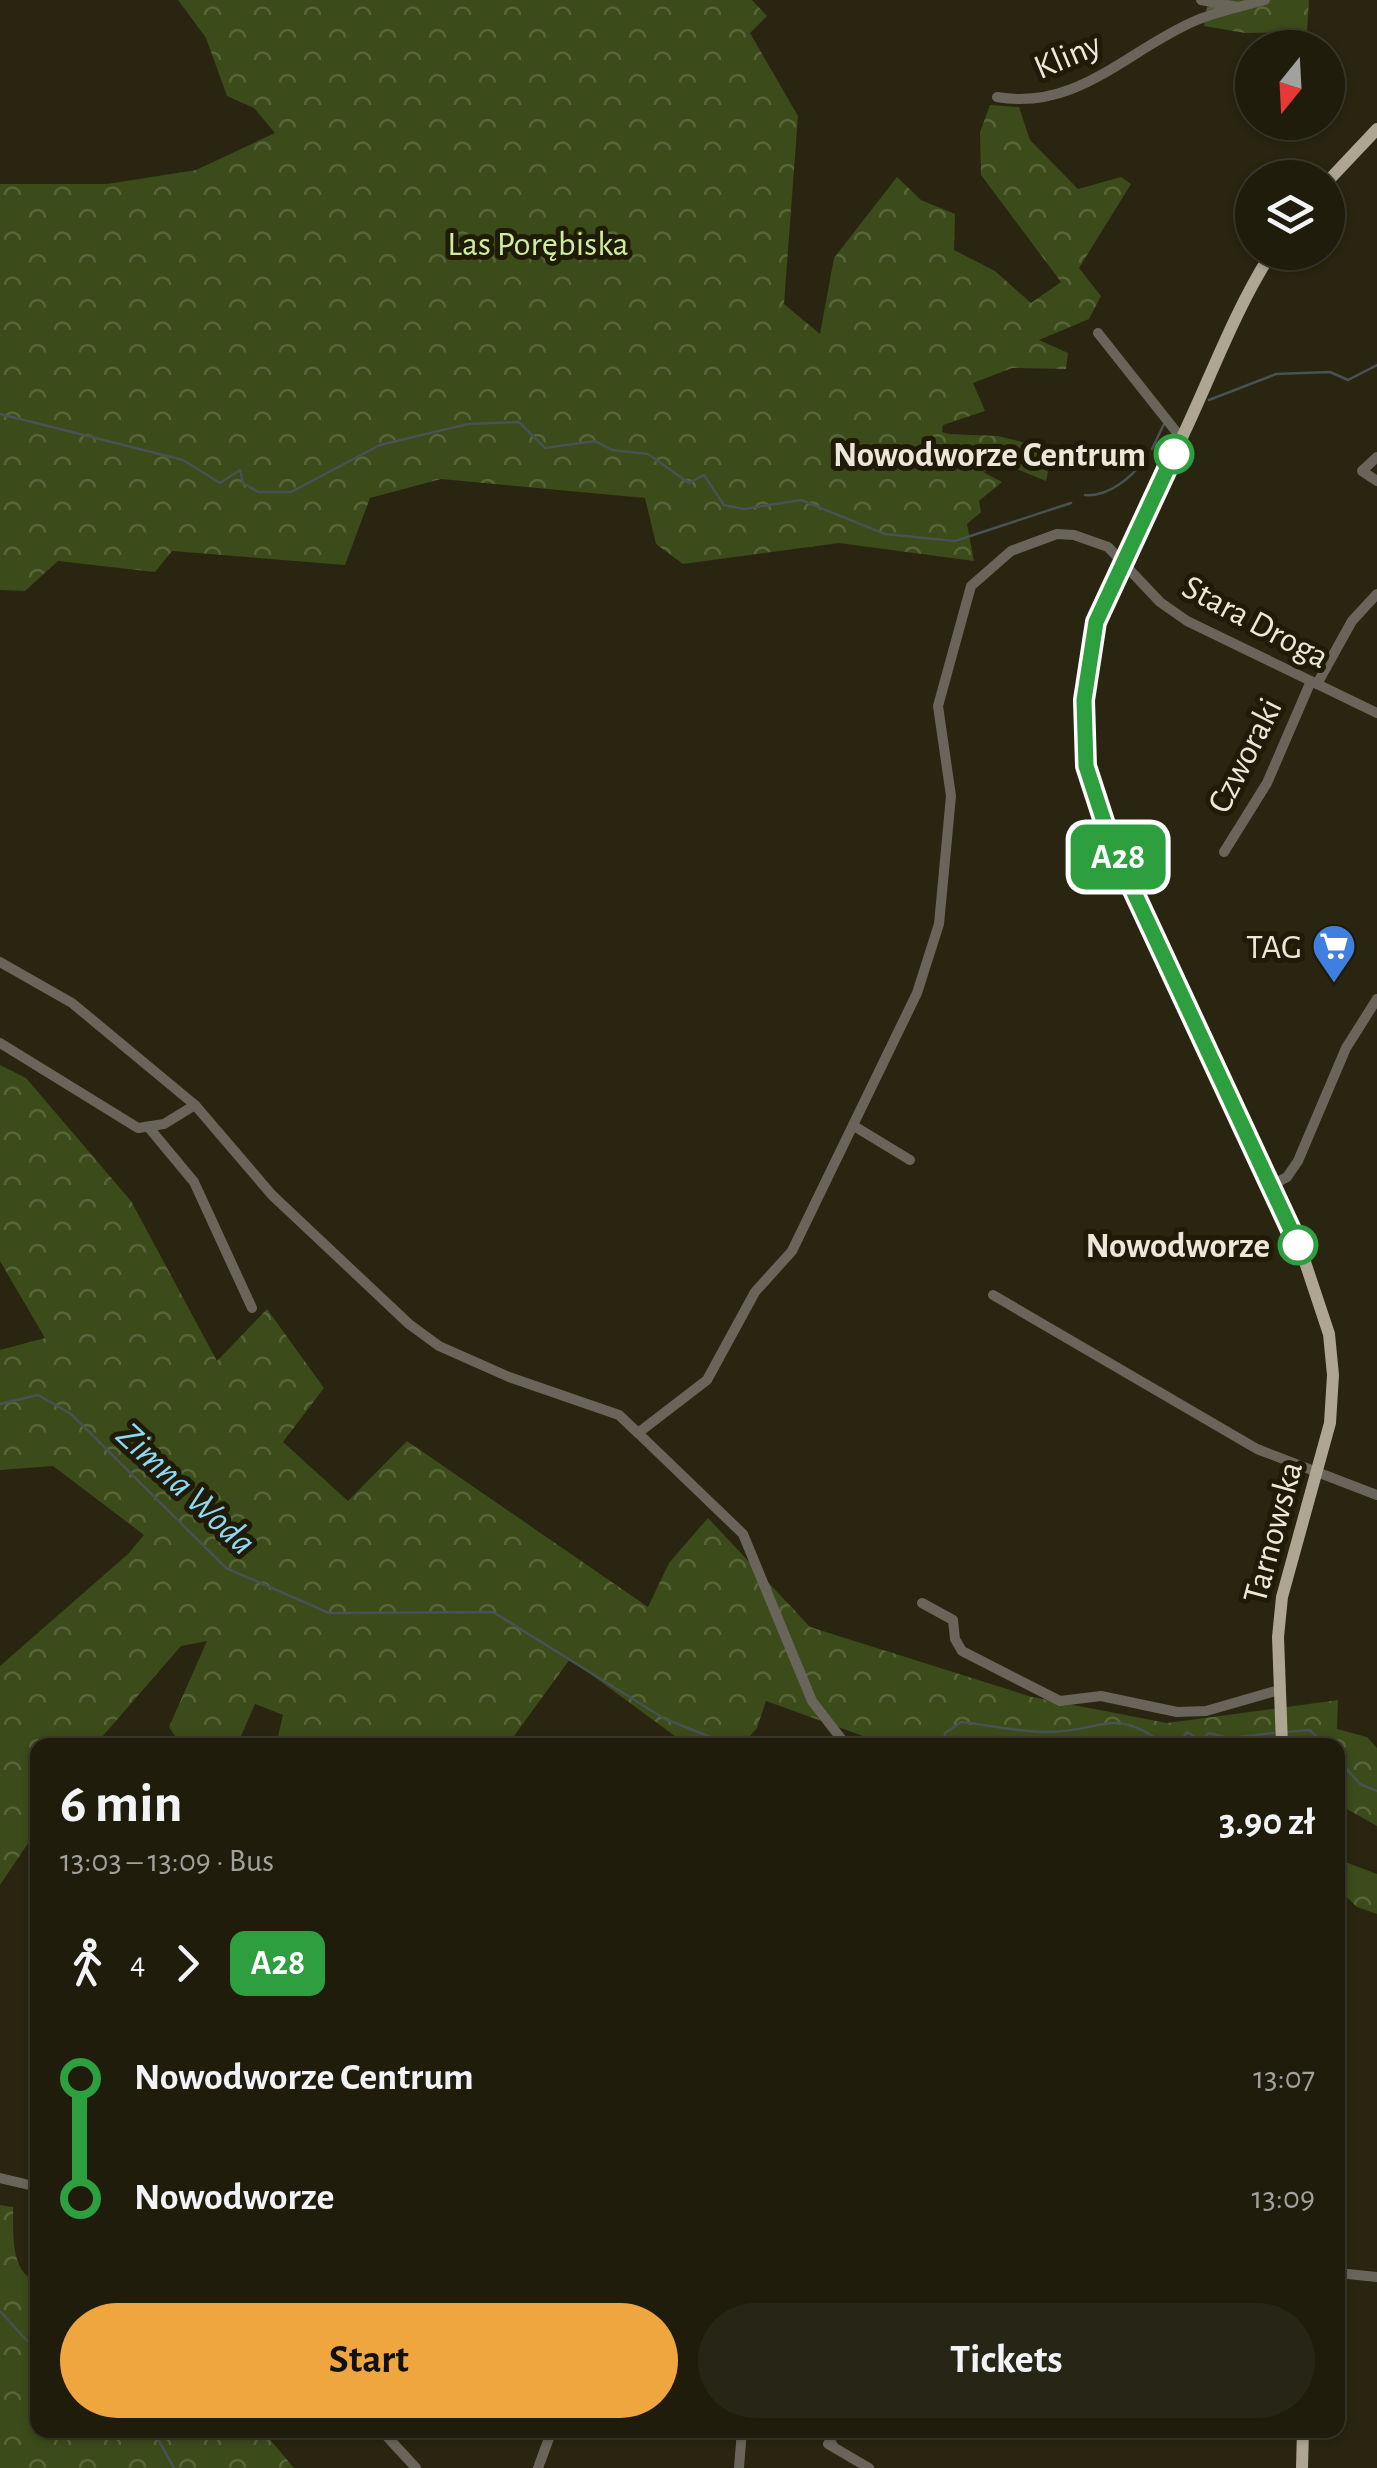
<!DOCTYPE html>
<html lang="en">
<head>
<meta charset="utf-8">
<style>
	:root { --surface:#1f1c0c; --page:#272515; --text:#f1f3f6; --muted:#a1a19d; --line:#3c3a2d; --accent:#f0a63f }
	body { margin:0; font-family:"Alegreya Sans",sans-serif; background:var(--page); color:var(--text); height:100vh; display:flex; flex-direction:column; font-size:38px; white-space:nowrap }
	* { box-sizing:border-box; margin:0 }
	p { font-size:32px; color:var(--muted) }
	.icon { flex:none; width:55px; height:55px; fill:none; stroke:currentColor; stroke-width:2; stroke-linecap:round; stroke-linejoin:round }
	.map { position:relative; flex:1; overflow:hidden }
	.sheet { position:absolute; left:30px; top:1738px; width:1315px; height:700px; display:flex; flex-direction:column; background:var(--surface); border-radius:20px; box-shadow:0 2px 8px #0004,0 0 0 2px var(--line) }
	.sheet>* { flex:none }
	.badge { padding:0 20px; border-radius:15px; font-size:35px; line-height:65px }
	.needle { width:65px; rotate:198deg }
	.controls { position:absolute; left:1235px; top:30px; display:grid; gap:20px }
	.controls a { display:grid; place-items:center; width:110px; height:110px; border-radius:50%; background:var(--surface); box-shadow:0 2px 8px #0004,0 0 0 2px var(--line); font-size:50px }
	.map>.badge { position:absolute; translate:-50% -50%; box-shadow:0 0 0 5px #fff }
	.legs { display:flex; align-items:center; gap:15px; height:110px; padding:0 30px; font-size:32px }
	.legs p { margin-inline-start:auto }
	.overview { display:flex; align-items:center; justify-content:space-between; height:170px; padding:0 30px }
	h1 { font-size:55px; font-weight:700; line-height:75px }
	.button { display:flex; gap:20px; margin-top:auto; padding:20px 30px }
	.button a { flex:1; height:115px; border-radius:60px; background:var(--accent); color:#111; font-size:40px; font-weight:700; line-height:115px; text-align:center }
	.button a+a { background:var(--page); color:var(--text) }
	ul { padding:0 30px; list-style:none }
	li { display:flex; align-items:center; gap:35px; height:120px; font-size:38px }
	li i { display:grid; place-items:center; width:15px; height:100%; margin:0 12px; background:currentColor }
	li i::after { content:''; width:25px; height:25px; margin:-12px; border:8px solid; border-radius:50%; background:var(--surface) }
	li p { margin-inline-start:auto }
	li:first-child i { background:linear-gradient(#0000 50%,currentColor 0) }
	li:last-child i { background:linear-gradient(currentColor 50%,#0000 0) }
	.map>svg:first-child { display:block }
	.forest { fill:url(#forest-crowns) }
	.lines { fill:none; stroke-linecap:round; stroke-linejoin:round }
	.stream { stroke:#465253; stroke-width:2.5 }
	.minor { stroke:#69655b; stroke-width:10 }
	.major { stroke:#aea692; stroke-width:12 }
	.line-1-casing { stroke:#fff; stroke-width:22 }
	.line-1 { stroke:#2d9f3f; stroke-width:15 }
	.stop-1-dot { fill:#fff; stroke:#2d9f3f; stroke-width:5 }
	.labels { text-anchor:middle; stroke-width:10; stroke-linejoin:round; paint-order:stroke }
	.street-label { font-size:35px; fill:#ebe8db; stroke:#1f1b07 }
	.park-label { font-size:35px; fill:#cfed9d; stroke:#1f1b07 }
	.stop-label { font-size:35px; font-weight:bold; fill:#ebe8db; stroke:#1f1b07; text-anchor:end }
	.poi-label { font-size:35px; fill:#ebe8db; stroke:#1f1b07; text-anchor:end }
	.water-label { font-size:38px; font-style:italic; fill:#8cd8f6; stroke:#1f1b07 }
</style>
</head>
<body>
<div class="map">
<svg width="1377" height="2468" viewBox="0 0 1377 2468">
	<defs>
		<pattern id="forest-crowns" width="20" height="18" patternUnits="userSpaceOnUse" patternTransform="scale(2.5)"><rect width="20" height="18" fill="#3b4b19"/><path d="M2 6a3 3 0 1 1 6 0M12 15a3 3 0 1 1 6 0" fill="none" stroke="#58653a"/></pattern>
	</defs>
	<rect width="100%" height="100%" fill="#292510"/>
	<g class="forest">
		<polygon points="178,0 752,0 767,16 750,33 798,116 784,304 820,334 834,258 897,177 921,200 955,214 954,250 995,271 1031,303 1061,282 981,175 980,132 990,105 1019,107 1030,140 1078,189 1121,177 1131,184 1079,268 1101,296 1089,319 1039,340 1068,353 1066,369 1012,368 973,383 985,411 943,425 942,432 949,434 998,436 1053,450 1046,481 1007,465 983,472 1002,482 979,501 981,512 967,524 974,561 839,543 683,564 656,544 645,498 441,479 370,498 345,565 172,551 155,572 58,561 25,591 0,590 0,184 107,184 196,170 275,133 254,108 227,96 206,38"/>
		<polygon points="1208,0 1309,0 1307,32 1245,33 1204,26"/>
		<polygon points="0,1065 26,1078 131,1201 217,1361 267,1309 324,1388 283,1442 348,1501 407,1441 648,1607 669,1563 708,1518 810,1627 1032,1697 1167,1723 1338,1700 1337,1729 1367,1737 1377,1748 1377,1826 1338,1804 1338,1745 888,1745 766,1701 757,1728 742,1745 687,1745 570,1659 514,1736 522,1745 276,1745 283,1715 255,1704 237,1745 181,1745 169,1727 207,1641 181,1646 95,1745 38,1745 37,1830 0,1885 0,1666 128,1554 144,1535 53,1466 0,1470 0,1350 45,1338 0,1261"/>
		<polygon points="1338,1854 1345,1862 1377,1874 1377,1914 1357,1907 1338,1889"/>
		<path d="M 0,2205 L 13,2207 C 14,2233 9,2271 37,2282 L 38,2430 L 262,2430 L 294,2468 L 0,2468 Z"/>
	</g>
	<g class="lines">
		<g class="stream">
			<polyline points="1209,400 1276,374 1330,372 1348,380 1377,365"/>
			<polyline points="0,414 183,460 220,483 240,470 243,483 258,492 291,492 380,445 468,424 519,422 545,448 595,441 612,450 648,454 689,483 704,475 724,505 744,509 801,500 885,534 955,541 1071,503"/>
			<polyline points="1152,449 1164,424"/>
			<path d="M 1085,495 C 1109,497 1132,477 1145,459"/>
			<polyline points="0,1404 38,1395 71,1414 226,1568 329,1613 493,1612 665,1719 731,1745"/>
			<polyline points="1287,1732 1310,1730 1325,1745"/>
			<path d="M 944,1745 L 945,1733 L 961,1722 C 989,1725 1019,1732 1047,1732 C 1103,1732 1113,1705 1165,1745"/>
			<polyline points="1178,1745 1187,1732 1201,1740 1209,1733 1229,1738 1274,1733"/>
			<polyline points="1338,1759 1360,1784 1377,1791"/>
			<polyline points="0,2311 38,2353"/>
			<polyline points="153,2430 174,2468"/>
		</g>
		<g class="minor">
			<polyline points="1201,0 1238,7"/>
			<path d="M 997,97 C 1078,111 1128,49 1197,20 C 1219,11 1243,6 1265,0"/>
			<polyline points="1098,333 1182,439"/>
			<polyline points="1377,457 1362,471 1377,481"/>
			<polyline points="1317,684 1352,621 1377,594"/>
			<polyline points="1224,852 1267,783 1311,681"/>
			<polyline points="0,962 72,1003 195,1105 272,1195 409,1324 439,1346 509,1377 619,1415 638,1433 707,1380 755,1292 792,1251 917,993 939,924 951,796 938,706 971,586 1011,551 1057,534 1074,535 1108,547 1160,602 1187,621 1377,713"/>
			<polyline points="0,1043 138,1128 164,1124 195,1105"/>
			<polyline points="854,1126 910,1160"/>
			<polyline points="150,1129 194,1182 252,1308"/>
			<polyline points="1272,1185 1287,1177 1298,1161 1346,1048 1377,999"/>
			<polyline points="993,1295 1257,1449 1377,1495"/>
			<polyline points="638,1433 743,1534 812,1701 846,1745"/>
			<polyline points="922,1603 953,1620 955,1639 962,1651 1060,1701 1101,1696 1177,1712 1206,1711 1279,1690"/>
			<polyline points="0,2178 38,2187"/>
			<polyline points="1338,2273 1377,2277"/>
			<polyline points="381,2430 416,2468"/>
			<polyline points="825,2430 833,2446"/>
			<polyline points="828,2444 869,2468"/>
			<polyline points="538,2468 552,2430"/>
			<polyline points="739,2468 742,2430"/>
		</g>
		<g class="major">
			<polyline points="1328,181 1377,129"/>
			<path d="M 1272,252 C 1236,308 1213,371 1185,431 C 1123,569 1051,660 1101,819 L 1303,1256 L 1329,1334 L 1333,1375 L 1330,1423 L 1282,1597 L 1278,1637 L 1282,1745"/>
			<polyline points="1302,2468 1303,2430"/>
		</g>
	</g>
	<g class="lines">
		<defs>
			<polyline id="line-1" points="1174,454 1096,622 1084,700 1086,766 1111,843 1298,1245"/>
		</defs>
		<use href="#line-1" class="line-1-casing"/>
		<use href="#line-1" class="line-1"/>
	</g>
	<defs>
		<symbol id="supermarket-pin" viewBox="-11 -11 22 30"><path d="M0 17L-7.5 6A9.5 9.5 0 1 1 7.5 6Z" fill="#3f7fe0" stroke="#1f1b07"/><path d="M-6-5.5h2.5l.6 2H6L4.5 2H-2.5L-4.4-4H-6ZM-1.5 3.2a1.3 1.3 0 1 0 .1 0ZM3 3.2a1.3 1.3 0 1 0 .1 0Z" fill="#fff"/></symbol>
	</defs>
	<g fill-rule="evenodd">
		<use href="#supermarket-pin" x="1309" y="921" width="50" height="68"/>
	</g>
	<g class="stop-1-dot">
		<circle cx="1174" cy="454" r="18"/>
		<circle cx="1298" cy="1245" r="18"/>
	</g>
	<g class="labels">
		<g class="street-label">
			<text transform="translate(1067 55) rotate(-23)" y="12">Kliny</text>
			<text transform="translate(1256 621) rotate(28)" y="12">Stara Droga</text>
			<text transform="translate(1244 755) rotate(-63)" y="12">Czworaki</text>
			<text transform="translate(1272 1532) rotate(-75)" y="12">Tarnowska</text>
		</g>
		<g class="park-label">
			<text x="538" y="255">Las Porębiska</text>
		</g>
		<g class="stop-label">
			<text x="1146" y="466">Nowodworze Centrum</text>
			<text x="1270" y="1257">Nowodworze</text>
		</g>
		<g class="poi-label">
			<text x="1302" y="958">TAG</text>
		</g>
		<g class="water-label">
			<text transform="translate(187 1488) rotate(43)" y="13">Zimna Woda</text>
		</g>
	</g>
</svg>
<div class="controls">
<a><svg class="needle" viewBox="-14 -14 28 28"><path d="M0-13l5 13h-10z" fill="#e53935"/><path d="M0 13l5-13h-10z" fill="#a1a19d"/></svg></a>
<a><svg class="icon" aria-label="layers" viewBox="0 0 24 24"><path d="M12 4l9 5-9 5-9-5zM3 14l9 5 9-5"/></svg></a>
</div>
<b class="badge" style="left:1118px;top:857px;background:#2d9f3f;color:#fff">A28</b>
<section class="sheet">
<div class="overview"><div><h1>6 min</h1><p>13:03 – 13:09 · Bus</p></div><b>3.90 zł</b></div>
<div class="legs"><svg class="icon" aria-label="walk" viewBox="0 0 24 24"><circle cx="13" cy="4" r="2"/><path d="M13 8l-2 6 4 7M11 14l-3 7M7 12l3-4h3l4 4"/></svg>4<svg class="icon" aria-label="forward" viewBox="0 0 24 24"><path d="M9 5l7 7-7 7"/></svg><b class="badge" style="background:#2d9f3f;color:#fff">A28</b></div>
<ul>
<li><i style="color:#2d9f3f"></i><b>Nowodworze Centrum</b><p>13:07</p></li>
<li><i style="color:#2d9f3f"></i><b>Nowodworze</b><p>13:09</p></li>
</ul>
<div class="button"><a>Start</a><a>Tickets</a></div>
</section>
</div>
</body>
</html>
